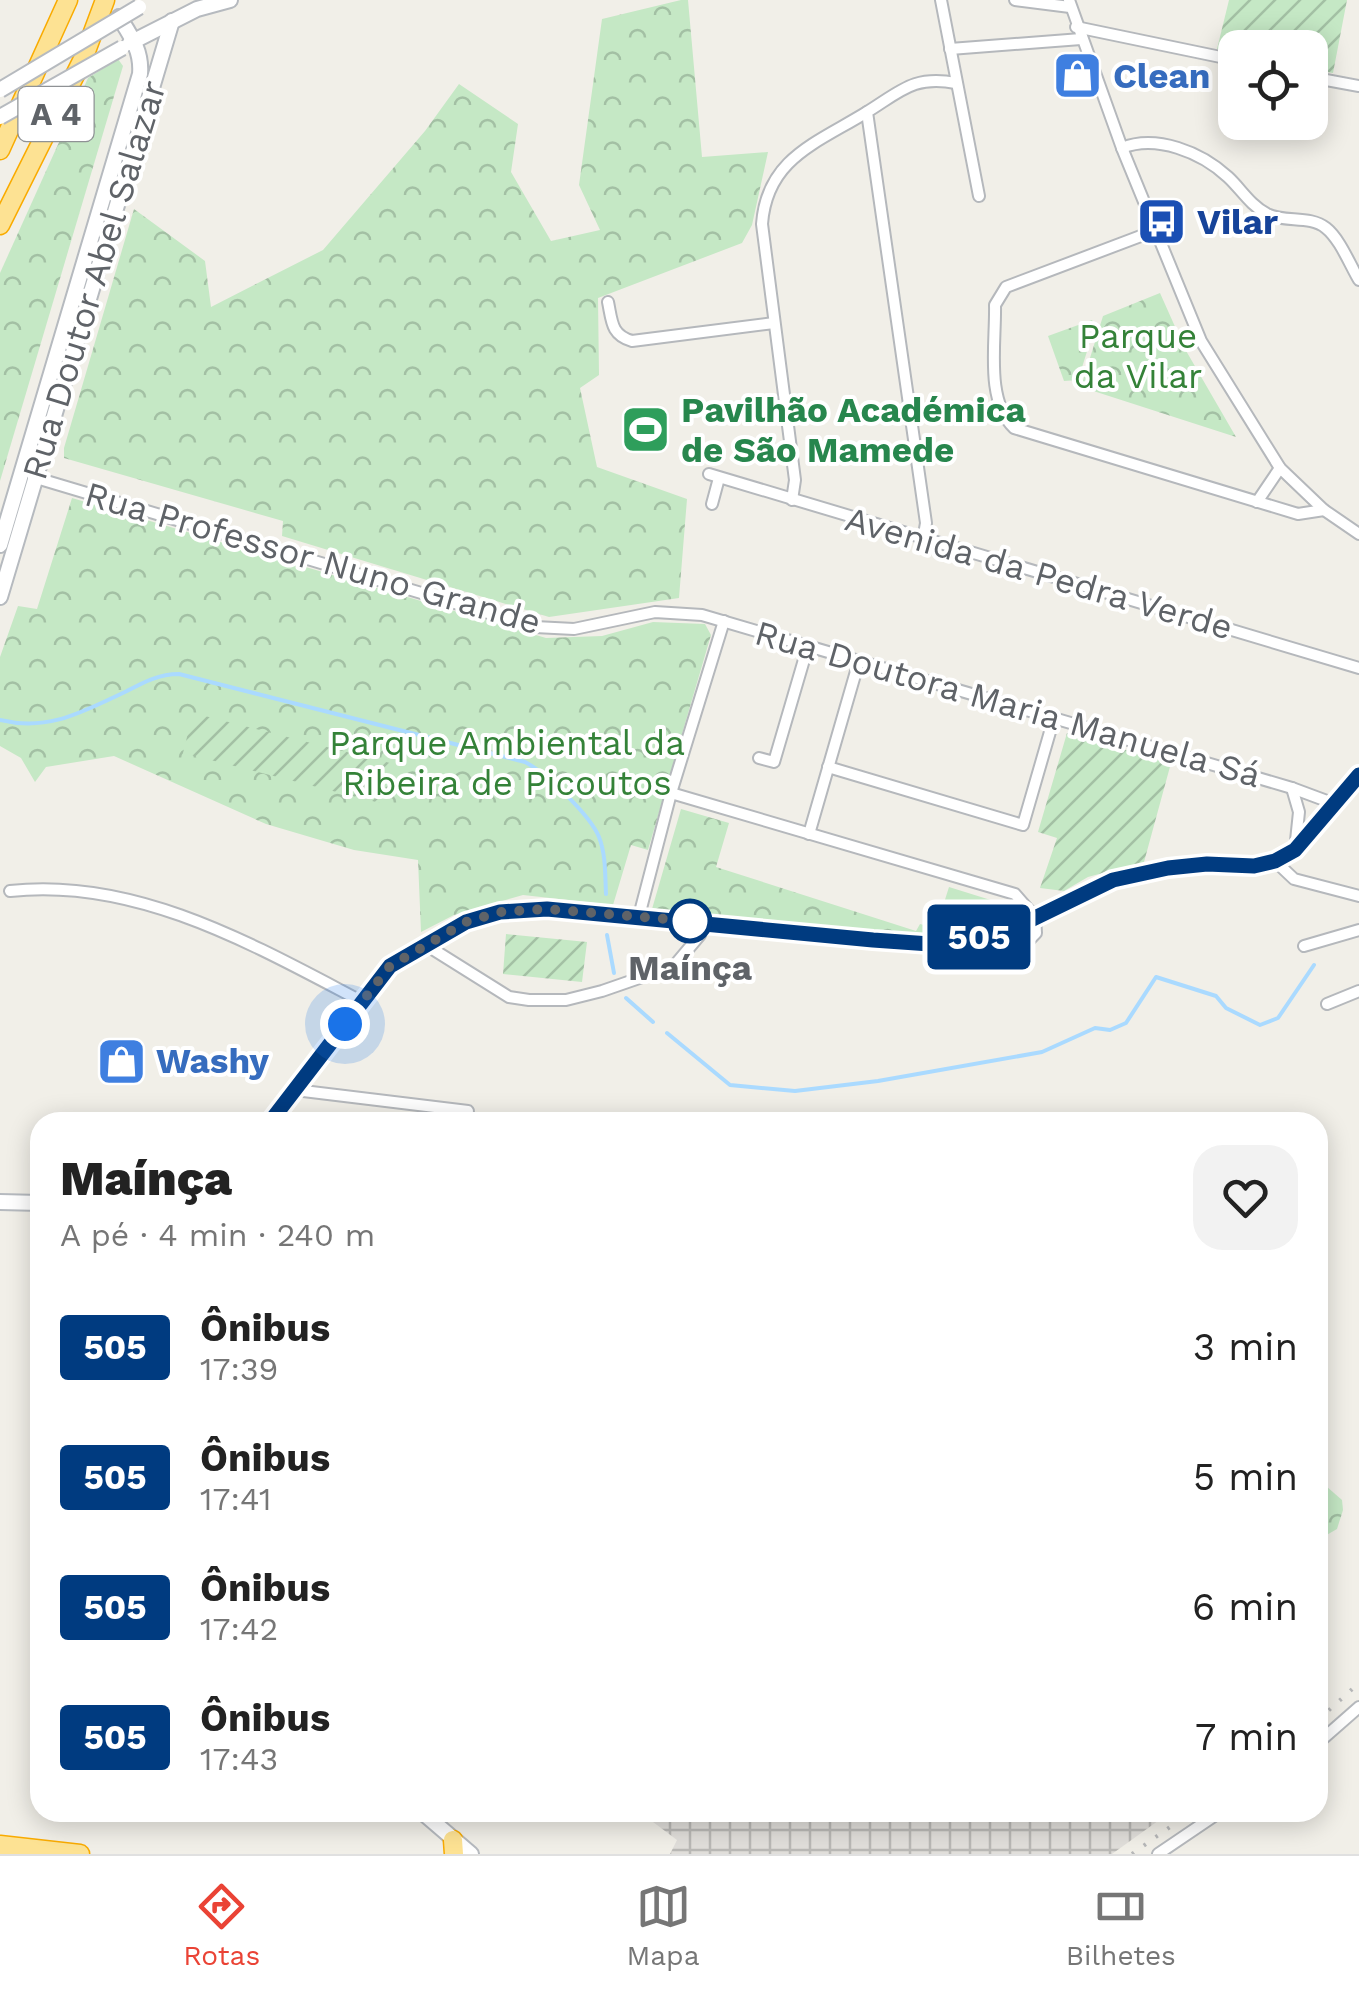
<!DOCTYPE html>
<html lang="pt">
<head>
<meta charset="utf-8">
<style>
	:root { --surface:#fff; --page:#f2f2f2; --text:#222; --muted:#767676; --line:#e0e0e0; --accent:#ea4335 }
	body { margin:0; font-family:"Work Sans",sans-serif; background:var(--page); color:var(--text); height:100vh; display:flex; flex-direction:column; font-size:38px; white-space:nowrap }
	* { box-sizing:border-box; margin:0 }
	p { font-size:32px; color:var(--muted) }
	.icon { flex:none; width:55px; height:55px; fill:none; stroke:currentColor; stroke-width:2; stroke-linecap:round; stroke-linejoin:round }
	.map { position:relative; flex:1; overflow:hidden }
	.details { position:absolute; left:30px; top:1112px; width:1298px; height:710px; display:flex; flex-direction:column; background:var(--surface); border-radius:30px; box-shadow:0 5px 25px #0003 }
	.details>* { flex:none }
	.badge { padding:0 20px; border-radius:8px; font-size:35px; line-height:65px }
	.tools { position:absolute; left:1218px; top:30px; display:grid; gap:20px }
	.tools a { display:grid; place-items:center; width:110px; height:110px; border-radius:20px; background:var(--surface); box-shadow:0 5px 25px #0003; font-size:50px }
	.you { position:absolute; width:50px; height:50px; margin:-25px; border:8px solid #fff; border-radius:50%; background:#1a73e8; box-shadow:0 0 0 15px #1a73e833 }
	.map>.badge { position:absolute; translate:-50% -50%; box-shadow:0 0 0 5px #fff }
	.round { display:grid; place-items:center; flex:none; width:105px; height:105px; border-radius:30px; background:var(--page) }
	.summary { display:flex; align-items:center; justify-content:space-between; height:170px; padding:0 30px }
	h1 { font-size:48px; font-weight:800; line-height:75px }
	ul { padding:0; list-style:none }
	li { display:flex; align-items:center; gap:30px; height:130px; padding:0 30px }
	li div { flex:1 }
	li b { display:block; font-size:38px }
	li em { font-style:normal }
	li .badge { min-width:110px; font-weight:700; text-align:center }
	.menu { display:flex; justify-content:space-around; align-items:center; height:140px; border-top:2px solid var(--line); background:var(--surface); font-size:28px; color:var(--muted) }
	.menu a { display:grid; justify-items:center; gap:5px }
	.menu .active { color:var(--accent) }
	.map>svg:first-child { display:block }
	.industrial { fill:url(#industrial-grid) }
	.forest { fill:url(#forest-crowns) }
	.garden { fill:url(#garden-furrows) }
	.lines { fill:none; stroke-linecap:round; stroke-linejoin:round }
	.stream { stroke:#aadaff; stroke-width:4 }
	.street-casing { stroke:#b5b8bc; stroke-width:14 }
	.secondary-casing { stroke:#b6babf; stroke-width:18 }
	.highway-casing { stroke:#f9ab00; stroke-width:21 }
	.street { stroke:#fff; stroke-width:10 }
	.secondary { stroke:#fff; stroke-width:14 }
	.highway { stroke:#fde293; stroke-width:18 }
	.rail { stroke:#b6b7b8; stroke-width:4; stroke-dasharray:2.5 12; stroke-linecap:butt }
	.secondary-bridge-casing { stroke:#b6babf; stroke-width:18; stroke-linecap:butt }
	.secondary-bridge { stroke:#fff; stroke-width:14 }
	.line-casing { stroke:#fff; stroke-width:22 }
	.line { stroke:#003b80; stroke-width:15 }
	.walk { stroke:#5f6368; stroke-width:10; stroke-dasharray:0 18 }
	.stop-dot { fill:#fff; stroke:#003b80; stroke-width:5 }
	.labels { text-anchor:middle; stroke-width:8; stroke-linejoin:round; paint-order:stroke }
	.shield { fill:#fff; stroke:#8f9295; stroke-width:2.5 }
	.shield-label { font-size:32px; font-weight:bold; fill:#5f6368 }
	.shop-label { font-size:35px; font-weight:bold; fill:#366cbe; stroke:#fff; text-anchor:start }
	.transit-label { font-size:35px; font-weight:bold; fill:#164399; stroke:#fff; text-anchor:start }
	.street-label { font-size:35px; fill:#5f6368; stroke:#fff }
	.park-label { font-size:35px; fill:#348238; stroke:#fff }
	.leisure-label { font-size:35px; font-weight:bold; fill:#27864d; stroke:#fff; text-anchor:start }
	.stop-label { font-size:35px; font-weight:bold; fill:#5f6368; stroke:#fff }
</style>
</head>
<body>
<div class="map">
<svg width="1359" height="1854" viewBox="0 0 1359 1854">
	<defs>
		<pattern id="industrial-grid" width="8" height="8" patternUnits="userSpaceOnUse" patternTransform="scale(2.5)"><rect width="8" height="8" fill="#e0deda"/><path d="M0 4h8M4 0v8" fill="none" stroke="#b9b8b5"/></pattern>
		<pattern id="forest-crowns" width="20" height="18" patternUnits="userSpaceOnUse" patternTransform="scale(2.5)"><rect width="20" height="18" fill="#c5e8c5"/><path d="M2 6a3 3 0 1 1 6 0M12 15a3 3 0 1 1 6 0" fill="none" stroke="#a3c0a4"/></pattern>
		<pattern id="garden-furrows" width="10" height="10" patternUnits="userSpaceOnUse" patternTransform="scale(2.5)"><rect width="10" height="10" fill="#c5e8c5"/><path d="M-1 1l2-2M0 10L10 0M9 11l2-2" fill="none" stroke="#a3c0a4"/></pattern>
	</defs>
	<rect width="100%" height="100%" fill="#f1efe8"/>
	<polygon class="industrial" points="641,1813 1169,1813 1112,1854 670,1854 677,1840"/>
	<g class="forest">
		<polygon points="681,0 688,0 702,157 768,152 752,225 742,243 598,298 599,375 580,388 597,467 687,499 679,598 549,617 282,536 283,521 64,458 64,448 134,209 205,261 211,307 323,250 425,131 459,84 518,124 511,172 551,241 600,230 579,185 602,19"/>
		<polygon points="118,59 123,66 0,481 0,273 88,78"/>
		<polygon points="1160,293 1185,349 1236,437 1081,387 1103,316"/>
		<polygon points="1092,320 1095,326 1078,380 1064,381 1048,336"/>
		<polygon points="72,498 546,638 602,636 653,622 705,624 711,635 648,850 631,845 613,905 523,895 454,915 421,932 418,860 354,850 266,824 114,756 46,767 35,782 21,758 0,746 0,657 18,606 37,609"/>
		<polygon points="681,809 729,823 716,867 916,931 920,924 936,928 949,887 1013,907 1012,922 918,937 652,909"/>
		<polygon points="1318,1479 1342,1500 1343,1510 1337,1529 1318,1540"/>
	</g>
	<g class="garden">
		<polygon points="1229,0 1347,0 1333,73 1310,69 1310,48 1235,48 1235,53 1217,49"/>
		<polygon points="193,713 394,764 384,804 183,753"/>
		<polygon points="1067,733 1171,763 1144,862 1088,877 1064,891 1040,888 1057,838 1038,832"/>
		<polygon points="506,934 587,942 582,982 503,974"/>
	</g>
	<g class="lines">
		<g class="stream">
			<path d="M 0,720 C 49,732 84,711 127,691 C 144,682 159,674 179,674 L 525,762 C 546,773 590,815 599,837 C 606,855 605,875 606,894"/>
			<polyline points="607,935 614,973"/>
			<polyline points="626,998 653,1022"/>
			<polyline points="667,1033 730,1085 795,1091 878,1081 1042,1052 1095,1028 1110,1030 1126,1023 1156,977 1216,996 1226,1008 1260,1025 1278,1018 1314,965"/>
		</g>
		<defs>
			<g id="street">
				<polyline points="941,0 979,196"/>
				<polyline points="1015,0 1070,7"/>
				<polyline points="1069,0 1122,148 1201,341 1280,468 1324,510 1359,534"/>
				<polyline points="1076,27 1235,60"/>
				<polyline points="950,49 1081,39"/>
				<polyline points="1310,77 1359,86"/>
				<path d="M 1122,148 C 1156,134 1201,152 1228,177 C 1241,189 1250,205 1267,214 C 1285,223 1310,215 1326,228 C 1340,239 1350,265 1359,280"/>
				<path d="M 1154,231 L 1006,287 L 995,305 C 996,343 985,400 1014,428 L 1298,514 L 1324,510"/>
				<path d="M 608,302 C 612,321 611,335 632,341 L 774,323"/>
				<polyline points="709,474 1359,668"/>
				<polyline points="33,477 535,627 574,629 655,612 702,615 1292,788 1335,804"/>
				<path d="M 792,500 L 795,480 L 762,224 C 767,158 817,143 867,112"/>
				<polyline points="1257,502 1280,468"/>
				<polyline points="712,504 719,478"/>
				<path d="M 923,540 L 926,523 L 867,112 C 901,91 914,75 956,83"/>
				<polyline points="759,758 774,762 808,646"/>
				<polyline points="828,767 1023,825 1054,718"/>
				<polyline points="1292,788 1299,812 1295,850"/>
				<path d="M 671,793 L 1015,894 L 1035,917 L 1036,933 C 1028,941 1021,950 1012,955 C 989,967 947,964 930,944"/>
				<polyline points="809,834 859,661"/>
				<polyline points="1275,861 1294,879 1359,896"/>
				<path d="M 10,891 C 136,877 254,945 361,1001"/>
				<polyline points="639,916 671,793 724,621"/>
				<polyline points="426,945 509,997 529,1000 566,1000 602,991 674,966 700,935 704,922"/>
				<polyline points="1304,946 1359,930"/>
				<polyline points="1327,1004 1359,991"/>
				<polyline points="295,1090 468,1111"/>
				<polyline points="1318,1743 1359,1707"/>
				<polyline points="1158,1854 1220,1812"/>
			</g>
			<g id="secondary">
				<polyline points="130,43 197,9 230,0"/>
				<path d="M 0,545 L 140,74 C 142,51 131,36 119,17"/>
				<polyline points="0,597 172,21"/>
				<polyline points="270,1122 390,966 466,922 500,912 547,909 873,940 930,944 964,941 1010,930 1113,880 1168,868 1207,864 1255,866 1275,861 1295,850 1359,775"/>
				<polyline points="0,1202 40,1203"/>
				<polyline points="422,1812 471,1854"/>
			</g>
			<g id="highway">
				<polyline points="0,150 68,0"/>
				<polyline points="0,225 83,59 105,0"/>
				<polyline points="453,1840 454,1854"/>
				<polyline points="0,1845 80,1854"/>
			</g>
		</defs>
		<use href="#street" class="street-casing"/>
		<use href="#secondary" class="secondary-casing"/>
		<use href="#highway" class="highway-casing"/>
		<use href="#street" class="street"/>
		<use href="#secondary" class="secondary"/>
		<use href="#highway" class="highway"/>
		<g class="rail">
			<polyline points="1318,1720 1359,1683"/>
			<polyline points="1132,1854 1191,1812"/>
		</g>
		<defs>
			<g id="secondary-bridge">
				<polyline points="0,90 139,7"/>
				<polyline points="0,117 122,48"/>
			</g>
		</defs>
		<use href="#secondary-bridge" class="secondary-bridge-casing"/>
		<use href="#secondary-bridge" class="secondary-bridge"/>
	</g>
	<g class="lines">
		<defs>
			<polyline id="line" points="270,1122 390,966 466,922 500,912 547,909 873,940 930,944 964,941 1010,930 1113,880 1168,868 1207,864 1254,866 1275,861 1295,850 1359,775"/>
		</defs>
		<use href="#line" class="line-casing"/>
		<use href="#line" class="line"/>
		<polyline class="walk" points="345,1024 390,966 466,922 500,912 547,909 690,921"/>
	</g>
	<defs>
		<symbol id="shop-square" viewBox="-11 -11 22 22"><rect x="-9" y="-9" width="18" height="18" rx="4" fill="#3f7fe0" stroke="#fff"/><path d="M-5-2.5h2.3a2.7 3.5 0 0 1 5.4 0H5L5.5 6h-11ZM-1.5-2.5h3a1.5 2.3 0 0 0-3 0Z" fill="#fff"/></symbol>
		<symbol id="bus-square" viewBox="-11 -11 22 22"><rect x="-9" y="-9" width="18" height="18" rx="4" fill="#1a4fb4" stroke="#fff"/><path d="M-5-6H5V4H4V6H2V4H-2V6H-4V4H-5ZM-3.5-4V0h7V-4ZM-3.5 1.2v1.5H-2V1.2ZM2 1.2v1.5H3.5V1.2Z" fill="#fff"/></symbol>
		<symbol id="stadium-square" viewBox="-11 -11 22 22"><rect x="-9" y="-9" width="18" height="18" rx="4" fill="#2e9e5b" stroke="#fff"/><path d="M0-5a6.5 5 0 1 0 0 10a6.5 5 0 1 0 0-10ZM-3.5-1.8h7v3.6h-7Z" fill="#fff"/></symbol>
	</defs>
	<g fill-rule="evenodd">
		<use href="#shop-square" x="1050" y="48" width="55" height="55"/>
		<use href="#bus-square" x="1134" y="194" width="55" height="55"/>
		<use href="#stadium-square" x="618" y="402" width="55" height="55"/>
		<use href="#shop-square" x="94" y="1034" width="55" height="55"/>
	</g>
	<circle class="stop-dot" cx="690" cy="921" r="20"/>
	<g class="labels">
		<rect class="shield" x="18.5" y="87" width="75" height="54" rx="8"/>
		<g class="shield-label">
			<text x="56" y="125">A 4</text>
		</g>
		<g class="shop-label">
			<text x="1113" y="88">Clean</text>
			<text x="156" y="1073">Washy</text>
		</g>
		<g class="transit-label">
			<text x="1197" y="234">Vilar</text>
		</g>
		<g class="street-label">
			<text transform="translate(94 280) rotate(-73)" y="12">Rua Doutor Abel Salazar</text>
			<text transform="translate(313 558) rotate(16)" y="12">Rua Professor Nuno Grande</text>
			<text transform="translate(1039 573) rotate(16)" y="12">Avenida da Pedra Verde</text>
			<text transform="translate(1008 704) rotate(16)" y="12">Rua Doutora Maria Manuela Sá</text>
		</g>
		<g class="park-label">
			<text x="1138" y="348">Parque<tspan x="1138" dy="40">da Vilar</tspan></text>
			<text x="507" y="755">Parque Ambiental da<tspan x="507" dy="40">Ribeira de Picoutos</tspan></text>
		</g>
		<g class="leisure-label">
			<text x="681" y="422">Pavilhão Académica<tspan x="681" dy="40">de São Mamede</tspan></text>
		</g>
		<g class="stop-label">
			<text x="690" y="980">Maínça</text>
		</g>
	</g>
</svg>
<div class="tools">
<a><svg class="icon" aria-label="locate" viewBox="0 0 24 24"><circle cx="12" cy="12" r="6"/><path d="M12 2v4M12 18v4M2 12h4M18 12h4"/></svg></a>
</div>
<div class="you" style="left:345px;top:1024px"></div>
<b class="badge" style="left:979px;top:937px;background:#003b80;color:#fff">505</b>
<section class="details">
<div class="summary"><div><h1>Maínça</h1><p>A pé · 4 min · 240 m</p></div><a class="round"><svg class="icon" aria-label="heart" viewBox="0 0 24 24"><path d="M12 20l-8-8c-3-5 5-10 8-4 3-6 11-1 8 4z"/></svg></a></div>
<ul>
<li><span class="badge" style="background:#003b80;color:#fff">505</span><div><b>Ônibus</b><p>17:39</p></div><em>3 min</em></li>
<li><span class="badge" style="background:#003b80;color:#fff">505</span><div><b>Ônibus</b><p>17:41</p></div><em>5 min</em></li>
<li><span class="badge" style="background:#003b80;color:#fff">505</span><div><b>Ônibus</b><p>17:42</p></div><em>6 min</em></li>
<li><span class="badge" style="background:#003b80;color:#fff">505</span><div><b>Ônibus</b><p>17:43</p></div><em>7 min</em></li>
</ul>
</section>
</div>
<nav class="menu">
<a class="active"><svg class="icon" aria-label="directions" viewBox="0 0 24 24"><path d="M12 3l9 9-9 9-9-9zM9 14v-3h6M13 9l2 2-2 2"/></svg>Rotas</a>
<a><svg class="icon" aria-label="map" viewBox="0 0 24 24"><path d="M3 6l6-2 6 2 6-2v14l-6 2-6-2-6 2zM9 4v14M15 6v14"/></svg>Mapa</a>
<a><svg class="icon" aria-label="tickets" viewBox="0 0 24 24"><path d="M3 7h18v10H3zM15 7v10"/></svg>Bilhetes</a>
</nav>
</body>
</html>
